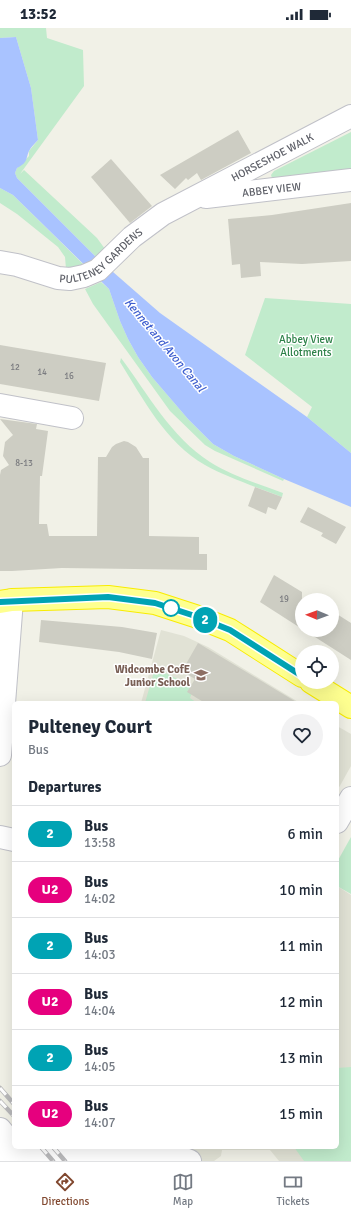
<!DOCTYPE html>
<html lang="en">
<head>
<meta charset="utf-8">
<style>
	:root { --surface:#fff; --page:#f2f2f3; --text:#1f2937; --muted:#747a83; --line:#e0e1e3; --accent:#81482f }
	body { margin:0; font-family:Signika,sans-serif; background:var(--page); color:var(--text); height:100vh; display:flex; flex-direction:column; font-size:15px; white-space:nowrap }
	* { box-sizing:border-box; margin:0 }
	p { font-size:13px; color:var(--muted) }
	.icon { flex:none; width:22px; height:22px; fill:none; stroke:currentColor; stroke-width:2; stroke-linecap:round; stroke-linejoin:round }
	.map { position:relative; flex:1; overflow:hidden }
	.details { position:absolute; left:12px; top:673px; width:327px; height:448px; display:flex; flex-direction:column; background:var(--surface); border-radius:6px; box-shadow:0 4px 16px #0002 }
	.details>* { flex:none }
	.badge { padding:0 8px; border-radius:13px; font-size:14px; line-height:26px }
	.needle { width:26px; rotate:271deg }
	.buttons { position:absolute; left:295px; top:565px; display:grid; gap:8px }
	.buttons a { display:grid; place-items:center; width:44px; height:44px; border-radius:50%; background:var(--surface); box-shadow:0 4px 16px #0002; font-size:20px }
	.map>.badge { position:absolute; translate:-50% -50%; box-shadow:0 0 0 2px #fff }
	h2 { padding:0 16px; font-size:15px; line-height:36px }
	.round { display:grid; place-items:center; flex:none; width:42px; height:42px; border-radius:21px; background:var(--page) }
	.overview { display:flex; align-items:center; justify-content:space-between; height:68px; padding:0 16px }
	h1 { font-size:19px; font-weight:700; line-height:30px }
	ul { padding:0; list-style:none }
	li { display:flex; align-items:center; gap:12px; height:56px; padding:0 16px; border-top:1px solid var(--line) }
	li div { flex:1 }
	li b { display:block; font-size:15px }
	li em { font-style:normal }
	li .badge { min-width:44px; font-weight:700; text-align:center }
	.status { display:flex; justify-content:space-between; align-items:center; height:28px; padding:0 20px; background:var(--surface); direction:ltr }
	.status svg { height:11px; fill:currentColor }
	.tab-bar { display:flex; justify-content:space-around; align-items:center; height:56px; border-top:1px solid var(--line); background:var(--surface); font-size:11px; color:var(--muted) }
	.tab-bar a { display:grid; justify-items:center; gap:2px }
	.tab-bar .selected { color:var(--accent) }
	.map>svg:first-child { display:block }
	.education { fill:#e1e2d5 }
	.green { fill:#c1ebcc }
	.water { fill:#a9c3ff }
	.building { fill:#cdcdc3 }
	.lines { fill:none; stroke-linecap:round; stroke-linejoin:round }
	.street-casing { stroke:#c0c1c8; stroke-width:24 }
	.highway-casing { stroke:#f8ec00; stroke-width:24 }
	.street { stroke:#fff; stroke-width:22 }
	.highway { stroke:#feff90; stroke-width:22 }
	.rail-casing { stroke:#b9b9bb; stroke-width:4.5 }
	.rail { stroke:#fff; stroke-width:3; stroke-dasharray:9; stroke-linecap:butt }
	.line-casing { stroke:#fff; stroke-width:9 }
	.line { stroke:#00a3b4; stroke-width:6 }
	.stop-dot { fill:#fff; stroke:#00a3b4; stroke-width:2 }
	.labels { text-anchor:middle; stroke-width:3; stroke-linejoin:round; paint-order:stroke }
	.number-label { font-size:9px; fill:#7a7b7f }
	.street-label { font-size:11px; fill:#5e6068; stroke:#fff }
	.park-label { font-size:11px; fill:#2c8047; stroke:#fff }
	.education-label { font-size:11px; font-weight:bold; fill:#785e54; stroke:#fff; text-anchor:end }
	.water-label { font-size:12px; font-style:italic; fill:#3f5fcf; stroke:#fff }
</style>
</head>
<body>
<div class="status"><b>13:52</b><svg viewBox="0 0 49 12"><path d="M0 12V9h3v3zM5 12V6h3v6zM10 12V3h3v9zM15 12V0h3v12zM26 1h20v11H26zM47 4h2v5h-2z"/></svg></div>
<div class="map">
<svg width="351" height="1133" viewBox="0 0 351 1133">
	<rect width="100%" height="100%" fill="#f1f1e7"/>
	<g class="education">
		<polygon points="161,602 184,608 208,619 300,675 141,675"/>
		<polygon points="337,698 351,706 351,738 337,763"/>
		<polygon points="337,858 351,867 351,1133 279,1133 270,1122 222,1122 221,1128 214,1133 202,1133 190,1119 337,1119"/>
	</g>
	<g class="green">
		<polygon points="0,0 46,0 47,10 83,22 84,58 20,146 24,142 97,210 105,221 97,230 17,150 15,145 17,140 29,128 29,123 38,112 31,60 16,9 0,10"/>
		<polygon points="351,104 351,142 275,152 272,150 271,147 274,143"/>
		<polygon points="0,160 13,167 86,239 66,241 65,229 58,219 17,186 0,175"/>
		<polygon points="101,254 109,261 120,293 128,311 138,329 152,349 188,391 213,416 234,428 284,451 283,453 215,423 205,417 170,383 93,276 85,261"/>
		<polygon points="265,270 351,276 351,425 307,389 312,379 245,327"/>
		<path d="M 121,330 C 148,366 171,409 210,434 C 232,448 259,456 283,465 L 282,469 C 257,459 228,450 205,437 C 165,414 144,372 120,334 Z"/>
		<polygon points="155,640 194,659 190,670 197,675 145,675"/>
		<polygon points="351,809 351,866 337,858 337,834"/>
		<polygon points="351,1039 351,1133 304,1133 294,1119 337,1119 337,1040"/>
	</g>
	<path class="water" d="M 16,9 L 31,60 L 38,112 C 35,115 31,119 29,123 C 25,133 28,134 17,140 L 15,145 L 17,150 L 97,230 L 160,285 L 307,389 L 351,425 L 351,479 L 284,451 L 234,428 L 213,416 L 188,391 L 152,349 L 138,329 L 128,311 L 120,293 L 109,261 L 13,167 L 0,160 L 0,10 Z"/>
	<g class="building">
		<polygon points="238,102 251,125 201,152 197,145 188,152 186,150 175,161 160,147"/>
		<polygon points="111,131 152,178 130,195 91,149"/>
		<polygon points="351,175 351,233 302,236 260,234 261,248 241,250 240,236 232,237 228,191 272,187"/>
		<polygon points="0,317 106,335 99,373 0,356"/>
		<polygon points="0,391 37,396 36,401 48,403 42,448 40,448 39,496 47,496 49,508 97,508 98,429 106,429 112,419 116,416 124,413 128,414 136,419 143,430 149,430 149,508 199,509 199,526 207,526 207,542 62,540 12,543 0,543 0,447 1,442 9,437 3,428 5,414 13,407"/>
		<polygon points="255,459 282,469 276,482 268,479 266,486 248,478"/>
		<polygon points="308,479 346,499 336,516 321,508 323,505 300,494"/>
		<polygon points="274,547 302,564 302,601 260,574"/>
		<polygon points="332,583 351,595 351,632 304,602 332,602"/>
		<polygon points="41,592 122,599 157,605 152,631 119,624 39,614"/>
		<polygon points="198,615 298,675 205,675 187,664 195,651 182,643"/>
	</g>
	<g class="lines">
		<defs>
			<g id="street">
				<path id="s1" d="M 206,169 L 351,152"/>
				<path id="s2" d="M 0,234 L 17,237 L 58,250 L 70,251 L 84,248 L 98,242 L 132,209 L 163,186 L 351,88"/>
				<polyline points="0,377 72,390"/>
				<polyline points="0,727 12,572"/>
				<polyline points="337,794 351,770"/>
				<polyline points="0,809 14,812"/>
				<polyline points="0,1101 14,1118"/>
				<polyline points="0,1124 78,1127 177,1128 190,1133"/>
			</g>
			<g id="highway">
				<polyline points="0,574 12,572 108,569 155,575 195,588 230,602 302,648"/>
				<polyline points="311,654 351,679"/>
			</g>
		</defs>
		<use href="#street" class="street-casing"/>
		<use href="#highway" class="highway-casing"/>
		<use href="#street" class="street"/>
		<use href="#highway" class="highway"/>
		<defs>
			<g id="rail">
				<polyline points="0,1060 14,1076"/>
				<polyline points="0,1073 14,1088"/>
				<polyline points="41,1119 53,1133"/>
				<polyline points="53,1119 65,1133"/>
			</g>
		</defs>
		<use href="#rail" class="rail-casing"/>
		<use href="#rail" class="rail"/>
	</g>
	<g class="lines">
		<defs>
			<polyline id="line" points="0,574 108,569 155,575 195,588 230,602 302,648"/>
		</defs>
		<use href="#line" class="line-casing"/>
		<use href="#line" class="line"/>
	</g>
	<defs>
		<symbol id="school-bare" viewBox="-9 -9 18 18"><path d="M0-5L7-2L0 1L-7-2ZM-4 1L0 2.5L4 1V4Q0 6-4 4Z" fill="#8d6e63" stroke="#fff" stroke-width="2.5" paint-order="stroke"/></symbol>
	</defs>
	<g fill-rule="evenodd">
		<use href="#school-bare" x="191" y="637" width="20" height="20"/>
	</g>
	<circle class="stop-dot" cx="171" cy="580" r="8"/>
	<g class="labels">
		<g class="number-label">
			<text x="15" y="342">12</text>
			<text x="42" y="347">14</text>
			<text x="69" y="351">16</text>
			<text x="24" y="438">8-13</text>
			<text x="284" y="574">19</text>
		</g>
		<g class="street-label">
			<text dy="4" stroke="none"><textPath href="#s2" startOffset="311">HORSESHOE WALK</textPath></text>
			<text dy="4" stroke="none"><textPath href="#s1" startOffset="66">ABBEY VIEW</textPath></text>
			<text dy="4" stroke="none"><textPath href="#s2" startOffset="111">PULTENEY GARDENS</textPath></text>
		</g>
		<g class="park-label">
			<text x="306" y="315">Abbey View<tspan x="306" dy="13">Allotments</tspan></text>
		</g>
		<g class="education-label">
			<text x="190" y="645">Widcombe CofE<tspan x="190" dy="13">Junior School</tspan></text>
		</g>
		<g class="water-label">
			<text transform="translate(165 317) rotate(50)" y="4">Kennet and Avon Canal</text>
		</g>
	</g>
</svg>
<div class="buttons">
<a><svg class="needle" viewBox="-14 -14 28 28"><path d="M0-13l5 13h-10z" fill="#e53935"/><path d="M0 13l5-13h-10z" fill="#747a83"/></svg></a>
<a><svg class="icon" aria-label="locate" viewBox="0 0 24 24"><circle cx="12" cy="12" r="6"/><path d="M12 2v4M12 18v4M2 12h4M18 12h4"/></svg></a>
</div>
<b class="badge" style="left:205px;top:592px;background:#00a3b4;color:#fff">2</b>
<section class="details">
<div class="overview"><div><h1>Pulteney Court</h1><p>Bus</p></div><a class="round"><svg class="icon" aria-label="heart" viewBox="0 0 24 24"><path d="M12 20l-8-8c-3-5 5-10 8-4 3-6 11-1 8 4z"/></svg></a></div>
<h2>Departures</h2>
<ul>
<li><span class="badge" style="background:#00a3b4;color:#fff">2</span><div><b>Bus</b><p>13:58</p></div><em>6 min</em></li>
<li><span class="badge" style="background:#e6007e;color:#fff">U2</span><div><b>Bus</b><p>14:02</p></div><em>10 min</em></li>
<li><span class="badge" style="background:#00a3b4;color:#fff">2</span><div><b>Bus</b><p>14:03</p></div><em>11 min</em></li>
<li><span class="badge" style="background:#e6007e;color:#fff">U2</span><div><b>Bus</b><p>14:04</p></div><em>12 min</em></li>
<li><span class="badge" style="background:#00a3b4;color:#fff">2</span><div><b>Bus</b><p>14:05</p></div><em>13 min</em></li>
<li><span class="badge" style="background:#e6007e;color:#fff">U2</span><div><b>Bus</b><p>14:07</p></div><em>15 min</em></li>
</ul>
</section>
</div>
<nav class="tab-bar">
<a class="selected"><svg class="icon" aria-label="directions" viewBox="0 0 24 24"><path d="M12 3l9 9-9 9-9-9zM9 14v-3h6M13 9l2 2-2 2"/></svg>Directions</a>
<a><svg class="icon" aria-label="map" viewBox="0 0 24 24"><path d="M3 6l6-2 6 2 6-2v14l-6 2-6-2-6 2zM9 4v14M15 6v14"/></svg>Map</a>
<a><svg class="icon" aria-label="tickets" viewBox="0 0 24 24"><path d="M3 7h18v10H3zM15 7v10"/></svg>Tickets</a>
</nav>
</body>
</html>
